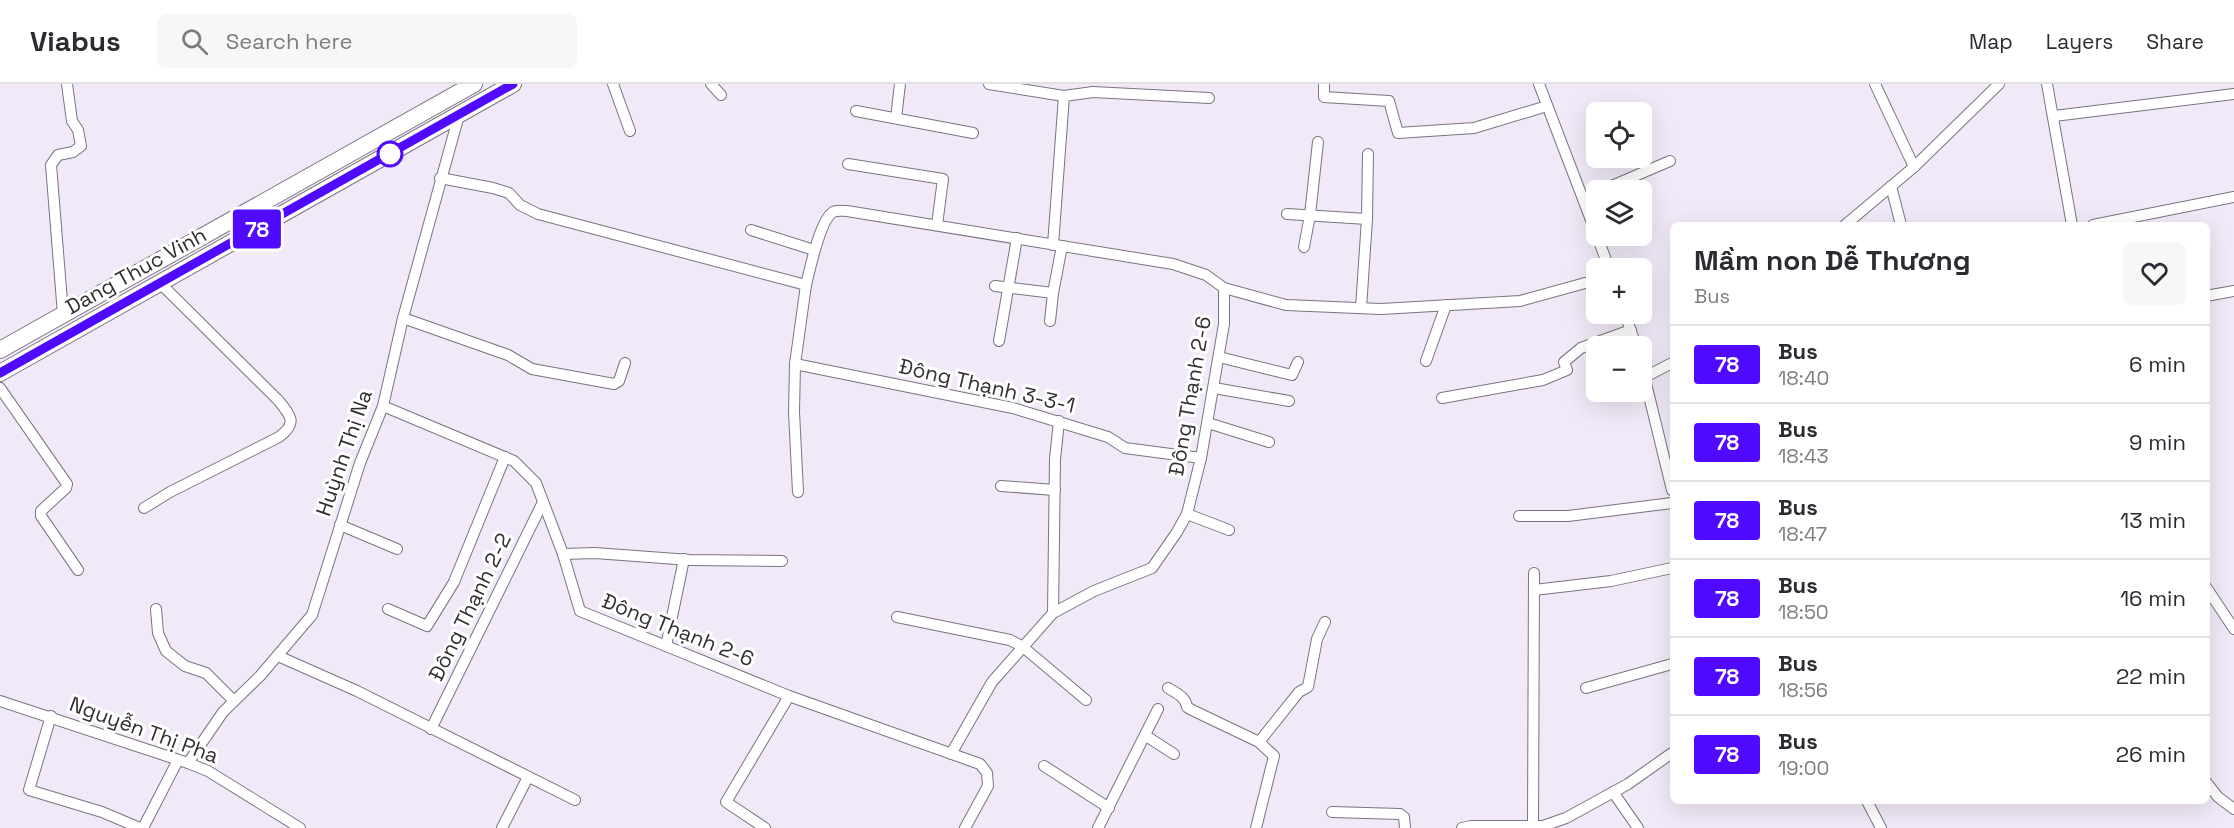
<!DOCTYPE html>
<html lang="en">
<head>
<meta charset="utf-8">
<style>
	:root { --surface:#fff; --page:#f7f7f7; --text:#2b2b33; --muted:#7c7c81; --line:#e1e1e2 }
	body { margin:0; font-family:"Space Grotesk",sans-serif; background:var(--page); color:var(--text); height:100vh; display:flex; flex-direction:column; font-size:22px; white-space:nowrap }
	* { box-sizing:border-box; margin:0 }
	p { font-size:20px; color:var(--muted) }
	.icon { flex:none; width:33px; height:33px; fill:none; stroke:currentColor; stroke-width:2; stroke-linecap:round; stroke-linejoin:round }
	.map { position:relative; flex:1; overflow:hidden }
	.drawer { position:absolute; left:1670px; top:138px; width:540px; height:582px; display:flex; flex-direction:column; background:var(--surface); border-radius:9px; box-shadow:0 6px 24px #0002 }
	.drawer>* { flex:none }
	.badge { padding:0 12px; border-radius:4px; font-size:21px; line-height:39px }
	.fabs { position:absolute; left:1586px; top:18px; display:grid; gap:12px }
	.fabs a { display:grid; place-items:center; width:66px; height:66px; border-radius:9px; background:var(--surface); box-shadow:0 6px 24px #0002; font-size:30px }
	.map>.badge { position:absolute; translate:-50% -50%; box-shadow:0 0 0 3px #fff }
	.round { display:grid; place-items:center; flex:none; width:63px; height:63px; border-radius:9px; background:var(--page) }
	.head { display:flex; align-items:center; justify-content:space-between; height:102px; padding:0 24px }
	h1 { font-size:28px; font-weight:800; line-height:45px }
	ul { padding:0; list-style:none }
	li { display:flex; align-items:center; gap:18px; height:78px; padding:0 24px; border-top:2px solid var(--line) }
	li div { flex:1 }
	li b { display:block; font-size:22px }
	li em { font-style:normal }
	li .badge { min-width:66px; font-weight:700; text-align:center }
	header { display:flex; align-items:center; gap:36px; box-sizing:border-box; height:84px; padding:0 30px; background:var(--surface); border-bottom:2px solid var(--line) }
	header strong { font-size:28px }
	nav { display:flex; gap:33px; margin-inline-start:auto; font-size:21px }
	.search { width:420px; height:54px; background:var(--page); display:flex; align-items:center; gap:15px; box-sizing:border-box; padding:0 21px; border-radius:9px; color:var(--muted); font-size:22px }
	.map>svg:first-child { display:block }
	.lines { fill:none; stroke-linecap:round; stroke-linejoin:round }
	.minor-casing { stroke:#7b7380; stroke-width:12 }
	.primary-casing { stroke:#7b7380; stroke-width:18 }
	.minor { stroke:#fff; stroke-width:10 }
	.primary { stroke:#fff; stroke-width:16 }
	.line-casing { stroke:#fff; stroke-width:14 }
	.line { stroke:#4f0aff; stroke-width:9 }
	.stop-dot { fill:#fff; stroke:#4f0aff; stroke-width:3 }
	.labels { text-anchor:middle; stroke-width:6; stroke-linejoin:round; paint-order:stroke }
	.street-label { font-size:21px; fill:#322e34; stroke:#fff }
</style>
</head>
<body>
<header>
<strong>Viabus</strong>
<div class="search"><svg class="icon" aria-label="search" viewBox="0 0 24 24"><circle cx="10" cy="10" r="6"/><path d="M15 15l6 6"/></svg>Search here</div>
<nav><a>Map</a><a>Layers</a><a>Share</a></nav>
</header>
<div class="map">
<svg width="2234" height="744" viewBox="0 0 2234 744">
	<rect width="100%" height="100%" fill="#f1e9f7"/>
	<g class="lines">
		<defs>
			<g id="minor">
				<polyline points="613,0 630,47"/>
				<polyline points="711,0 721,11"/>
				<polyline points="989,0 1064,12"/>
				<polyline points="1324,0 1324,13 1389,17 1398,49 1474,44 1547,22"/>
				<polyline points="1539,0 1596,149"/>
				<polyline points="1875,0 1914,83"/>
				<polyline points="2047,0 2072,141"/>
				<polyline points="856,27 973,49"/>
				<polyline points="2054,32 2234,10"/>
				<polyline points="896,34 900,0"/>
				<polyline points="848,80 943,95 937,141"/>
				<polyline points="440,94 493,104 509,109 520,121 538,130 806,201 795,280 794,328 798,408"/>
				<polyline points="1891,102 1901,141"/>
				<polyline points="1602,106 1670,77"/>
				<polyline points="1287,130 1367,135"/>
				<polyline points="1845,141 1914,83 1999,0"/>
				<polyline points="2093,141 2234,113"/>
				<polyline points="751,146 814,166"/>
				<polyline points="1597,152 1609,184"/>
				<polyline points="1053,161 1064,12 1093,8 1209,14"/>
				<polyline points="1304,163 1310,131 1318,58"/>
				<path d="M 806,201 C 810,185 820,136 833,128 C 837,126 842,127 847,127 L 1173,180 L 1206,191 L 1224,204 L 1224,240 L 1201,374 L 1187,430 L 1177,448 L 1152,484 L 1094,507 L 1053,529 L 992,598 L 951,670"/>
				<polyline points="995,202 1053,209"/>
				<polyline points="1224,204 1286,221 1381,225 1520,217 1596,196"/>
				<polyline points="2206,212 2234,207"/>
				<polyline points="1361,224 1367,135 1368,70"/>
				<polyline points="63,230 51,81 58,71 73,68 81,62 78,46 72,37 67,0"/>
				<polyline points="1625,230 1636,262"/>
				<polyline points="403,234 508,271 532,285 614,300 619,297 625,279"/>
				<polyline points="1050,237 1053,209 1062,162"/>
				<polyline points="999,257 1017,154"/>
				<polyline points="1219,273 1292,291 1298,278"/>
				<polyline points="1426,277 1446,221"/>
				<polyline points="1641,279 1672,406"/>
				<polyline points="795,280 1013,324 1108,353 1125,364 1201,374"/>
				<polyline points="1645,293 1672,279"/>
				<polyline points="0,304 67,400 66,404 41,427 41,432 78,486"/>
				<polyline points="1214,304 1289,317"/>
				<polyline points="1442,314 1543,296 1567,286 1564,278 1581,264 1631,246"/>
				<polyline points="383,322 514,377 536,399 563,470 580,527 789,612 980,680 987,689 988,702 965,744"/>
				<polyline points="1208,339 1269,358"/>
				<polyline points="1001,402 1055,406"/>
				<path d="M 144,424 L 170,408 L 279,353 C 298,339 291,332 278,316 L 160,199"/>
				<polyline points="1187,430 1229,446"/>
				<polyline points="1519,432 1568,432 1672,419"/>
				<polyline points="340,441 397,465"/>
				<polyline points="563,470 595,469 690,476 782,477"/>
				<polyline points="2206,503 2234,545"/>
				<polyline points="1534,506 1611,497 1672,484"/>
				<polyline points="156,525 158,549 166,567 185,582 206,589 234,617"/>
				<polyline points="388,525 427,542 454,498 505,373"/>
				<polyline points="1053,529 1055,375 1059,337"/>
				<polyline points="897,533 1010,556 1023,563 1086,616"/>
				<polyline points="666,562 684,475"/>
				<polyline points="278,572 357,607 575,716"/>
				<path d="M 1168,604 C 1176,609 1186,613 1187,623 L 1192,626 L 1259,658 L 1274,672 L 1256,744"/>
				<polyline points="1586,604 1672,580"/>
				<polyline points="0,617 188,679 208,687 300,744"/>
				<polyline points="51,632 29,706 102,728 140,744"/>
				<polyline points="431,645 543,418"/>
				<polyline points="1146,652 1174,670"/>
				<polyline points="1259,658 1299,608 1308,603 1317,555 1325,538"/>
				<polyline points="188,679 223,628 260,592 312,531 360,379 383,322 403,234 459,31"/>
				<polyline points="1044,682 1109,724"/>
				<polyline points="2206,698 2218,713 2234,725"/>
				<polyline points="1613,708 1638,744"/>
				<polyline points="1867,717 1881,744"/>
				<polyline points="1332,728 1400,730 1404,733 1405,744"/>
				<polyline points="1533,743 1534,489"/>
				<polyline points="143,744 178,676"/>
				<polyline points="502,744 528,693"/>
				<polyline points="765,744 726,718 789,612"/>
				<polyline points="1098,744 1158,625"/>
				<polyline points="1462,744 1471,742 1543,742 1566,734 1628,700 1672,669"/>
			</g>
			<g id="primary">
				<polyline points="0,266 474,0"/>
				<polyline points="0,289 513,0"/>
			</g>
		</defs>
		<use href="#minor" class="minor-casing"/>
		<use href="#primary" class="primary-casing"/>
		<use href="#minor" class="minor"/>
		<use href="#primary" class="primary"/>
	</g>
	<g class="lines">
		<defs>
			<polyline id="line" points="0,289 513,0"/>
		</defs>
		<use href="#line" class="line-casing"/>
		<use href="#line" class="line"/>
	</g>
	<circle class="stop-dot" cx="390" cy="70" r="12"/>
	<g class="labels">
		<g class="street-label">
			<text transform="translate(136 187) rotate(-29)" y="7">Dang Thuc Vinh</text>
			<text transform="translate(987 302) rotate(13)" y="7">Đông Thạnh 3-3-1</text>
			<text transform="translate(1190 312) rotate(-80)" y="7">Đông Thạnh 2-6</text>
			<text transform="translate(344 369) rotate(-71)" y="7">Huỳnh Thị Na</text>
			<text transform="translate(470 523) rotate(-64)" y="7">Đông Thạnh 2-2</text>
			<text transform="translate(678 546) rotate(22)" y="7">Đông Thạnh 2-6</text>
			<text transform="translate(144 646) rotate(20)" y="7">Nguyễn Thị Pha</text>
		</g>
	</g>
</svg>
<div class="fabs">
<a><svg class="icon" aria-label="locate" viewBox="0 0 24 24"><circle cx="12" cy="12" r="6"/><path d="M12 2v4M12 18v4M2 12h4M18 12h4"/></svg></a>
<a><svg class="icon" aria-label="layers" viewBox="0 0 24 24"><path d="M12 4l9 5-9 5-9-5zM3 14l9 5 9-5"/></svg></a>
<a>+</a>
<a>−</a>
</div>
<b class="badge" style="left:257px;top:145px;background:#4f0aff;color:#fff">78</b>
<section class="drawer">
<div class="head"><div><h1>Mầm non Dễ Thương</h1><p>Bus</p></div><a class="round"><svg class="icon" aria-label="heart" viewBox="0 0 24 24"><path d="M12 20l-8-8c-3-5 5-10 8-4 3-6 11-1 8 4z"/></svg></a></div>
<ul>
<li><span class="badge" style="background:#4f0aff;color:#fff">78</span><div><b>Bus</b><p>18:40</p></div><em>6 min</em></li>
<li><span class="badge" style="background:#4f0aff;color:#fff">78</span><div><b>Bus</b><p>18:43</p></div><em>9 min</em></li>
<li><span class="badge" style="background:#4f0aff;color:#fff">78</span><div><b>Bus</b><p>18:47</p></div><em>13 min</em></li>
<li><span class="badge" style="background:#4f0aff;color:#fff">78</span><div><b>Bus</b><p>18:50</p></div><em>16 min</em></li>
<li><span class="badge" style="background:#4f0aff;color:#fff">78</span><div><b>Bus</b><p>18:56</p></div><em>22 min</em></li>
<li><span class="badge" style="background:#4f0aff;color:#fff">78</span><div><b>Bus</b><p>19:00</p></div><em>26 min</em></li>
</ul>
</section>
</div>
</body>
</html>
